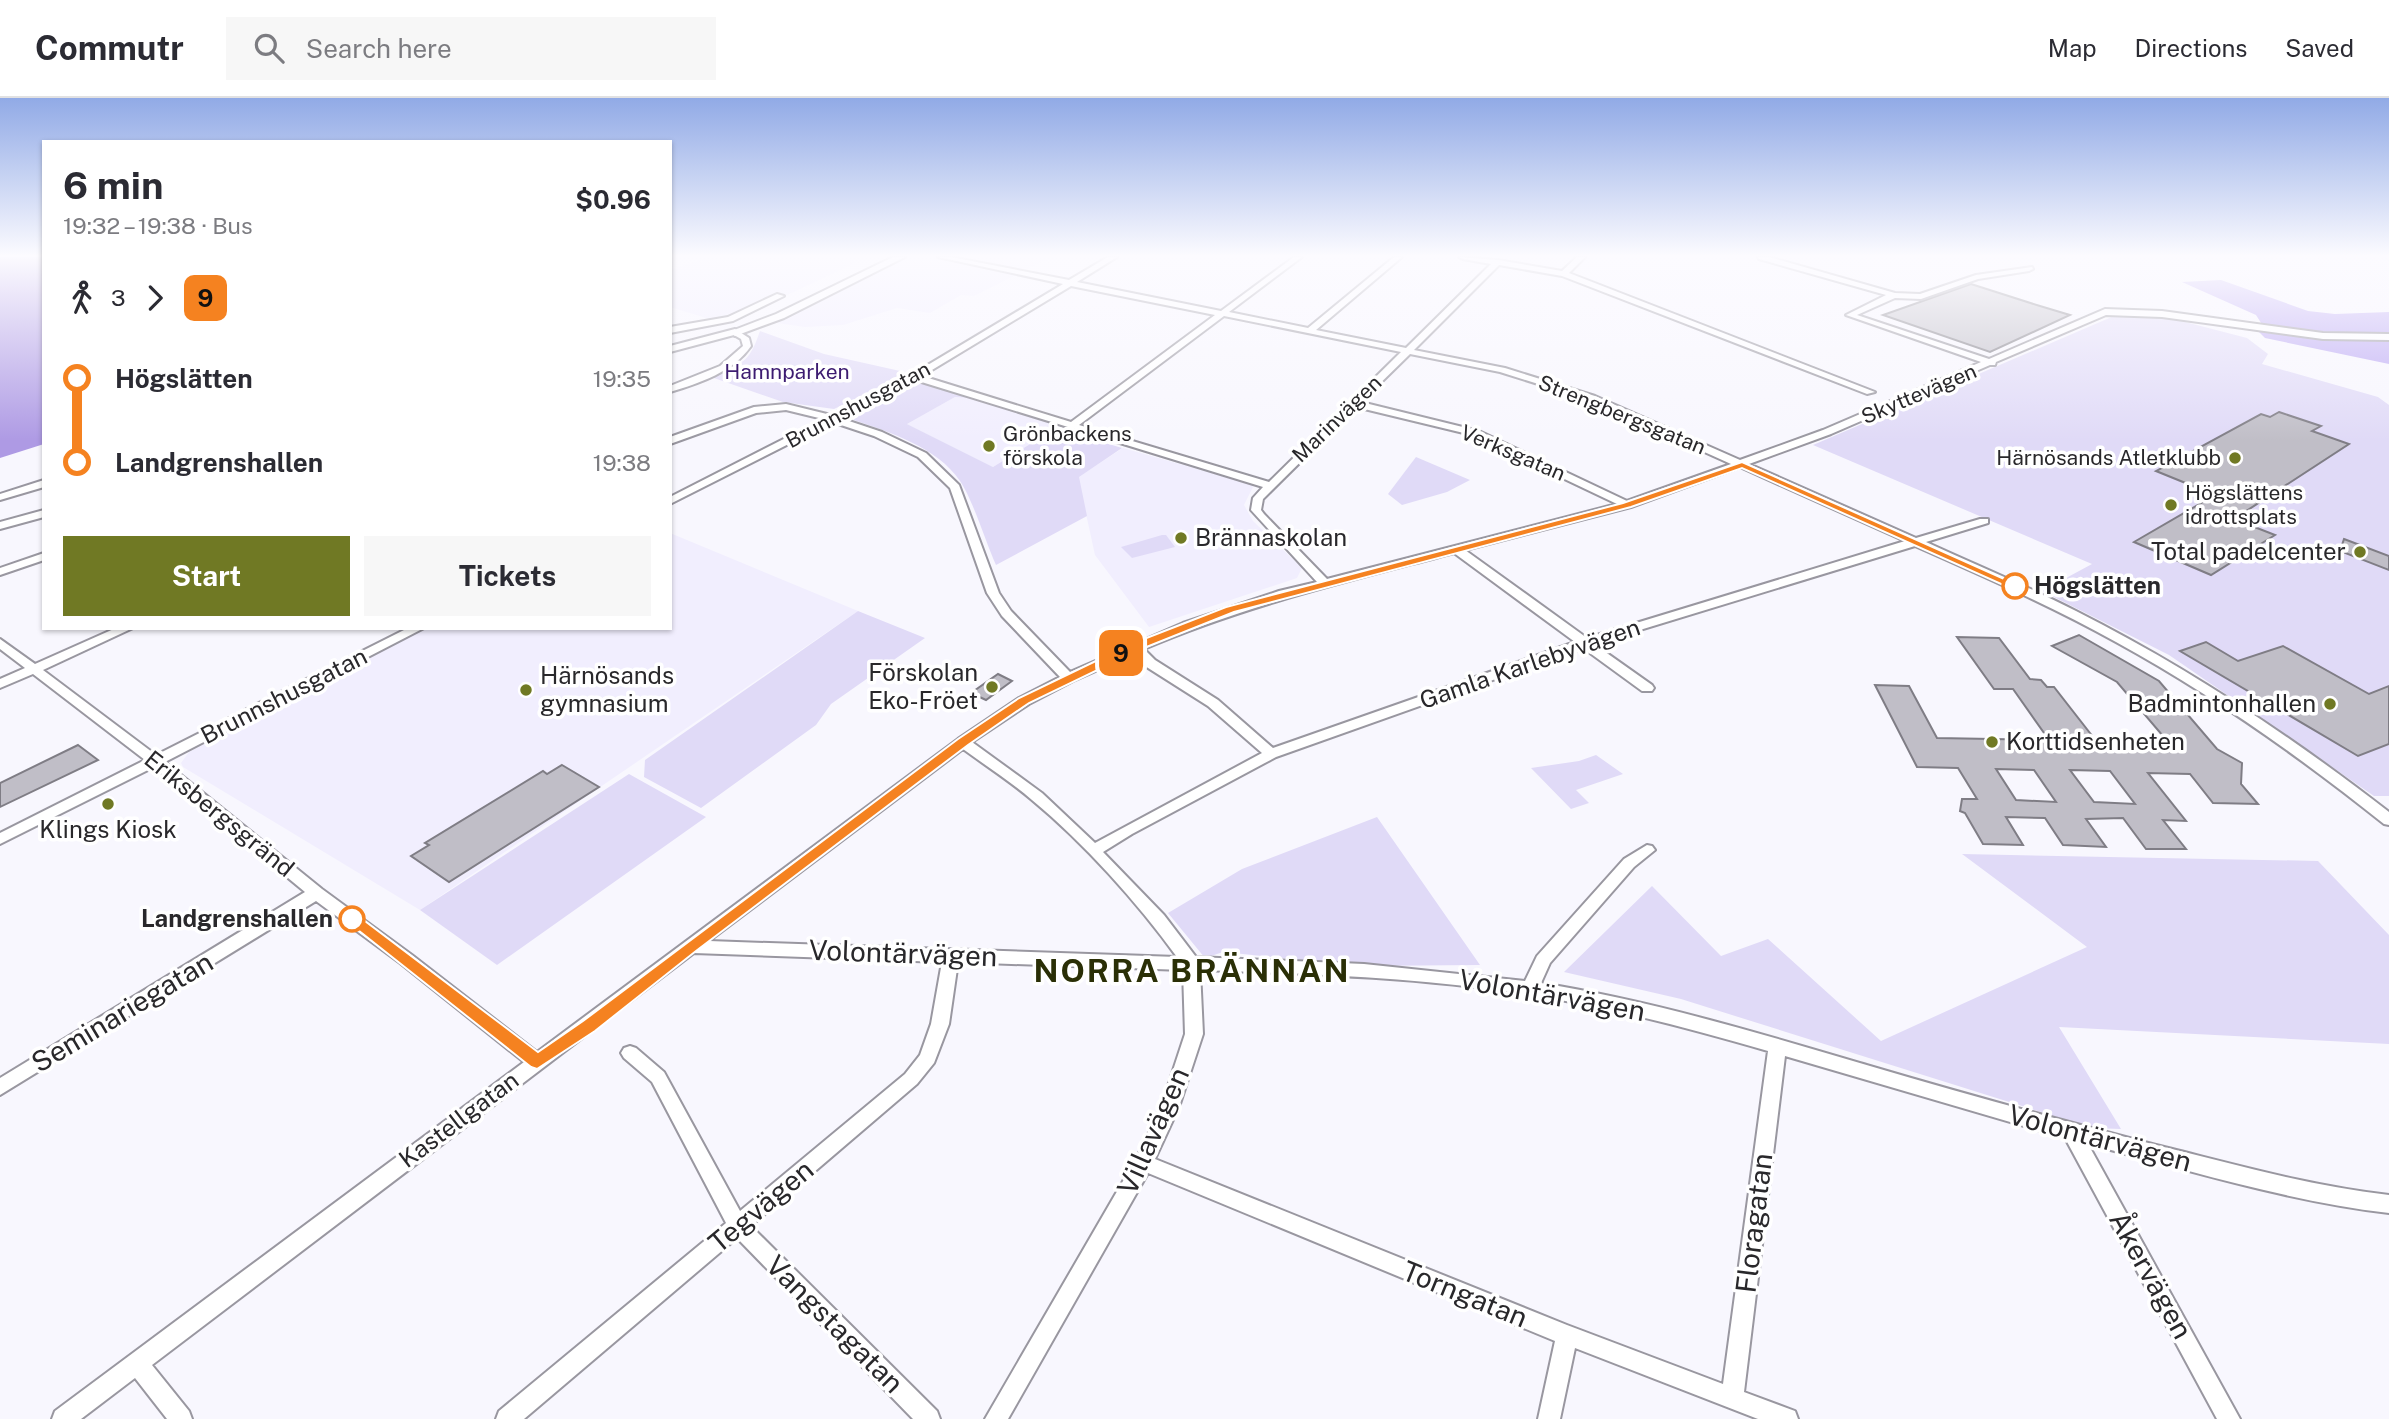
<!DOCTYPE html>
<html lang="en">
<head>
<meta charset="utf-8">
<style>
	:root { --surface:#fff; --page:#f7f7f7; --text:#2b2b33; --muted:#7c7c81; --line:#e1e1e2; --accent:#707924 }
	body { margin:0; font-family:"Public Sans",sans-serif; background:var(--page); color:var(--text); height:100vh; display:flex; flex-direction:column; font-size:26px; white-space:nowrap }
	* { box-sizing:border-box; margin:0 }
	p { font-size:23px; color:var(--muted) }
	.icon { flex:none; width:38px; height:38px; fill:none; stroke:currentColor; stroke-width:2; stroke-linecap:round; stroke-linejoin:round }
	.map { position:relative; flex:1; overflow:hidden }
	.side { position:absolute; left:42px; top:42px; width:630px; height:490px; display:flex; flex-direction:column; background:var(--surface); border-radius:0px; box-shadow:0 2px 5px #0004 }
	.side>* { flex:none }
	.badge { padding:0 14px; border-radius:10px; font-size:24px; line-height:46px }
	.map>.badge { position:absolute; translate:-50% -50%; box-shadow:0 0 0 4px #fff }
	.legs { display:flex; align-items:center; gap:10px; height:77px; padding:0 21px; font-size:23px }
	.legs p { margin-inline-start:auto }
	.summary { display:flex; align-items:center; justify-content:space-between; height:119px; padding:0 21px }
	h1 { font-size:38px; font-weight:700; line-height:52px }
	.primary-button { display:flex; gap:14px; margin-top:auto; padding:14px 21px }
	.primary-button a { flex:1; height:80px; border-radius:0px; background:var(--accent); color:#fff; font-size:28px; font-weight:700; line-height:80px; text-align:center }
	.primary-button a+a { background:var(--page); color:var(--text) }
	ul { padding:0 21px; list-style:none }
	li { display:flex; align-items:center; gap:24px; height:84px; font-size:26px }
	li i { display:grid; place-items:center; width:10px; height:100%; margin:0 9px; background:currentColor }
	li i::after { content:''; width:18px; height:18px; margin:-9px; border:5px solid; border-radius:50%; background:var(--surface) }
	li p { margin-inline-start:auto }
	li:first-child i { background:linear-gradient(#0000 50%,currentColor 0) }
	li:last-child i { background:linear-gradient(currentColor 50%,#0000 0) }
	header { display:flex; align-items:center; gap:42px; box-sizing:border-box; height:98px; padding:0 35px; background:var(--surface); border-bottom:2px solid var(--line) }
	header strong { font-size:33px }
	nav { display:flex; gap:38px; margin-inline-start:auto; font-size:24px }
	.search { width:490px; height:63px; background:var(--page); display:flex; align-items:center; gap:18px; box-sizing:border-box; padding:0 24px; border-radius:0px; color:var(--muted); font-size:26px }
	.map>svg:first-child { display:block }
	.built { fill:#f1eefe }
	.green { fill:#e0daf7 }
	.forest { fill:#bba8f3 }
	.water { fill:#ae9ae4 }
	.building { fill:#c0bec7; stroke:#7f7d85; stroke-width:2; fill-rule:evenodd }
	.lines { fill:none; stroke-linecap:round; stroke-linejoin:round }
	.street-casing { stroke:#9997a0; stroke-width:4 }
	.secondary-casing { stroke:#9997a0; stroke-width:4 }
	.street { fill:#fff; fill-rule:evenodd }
	.secondary { fill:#fff; fill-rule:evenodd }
	.line-1 { fill:#f58220; stroke:#fff; stroke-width:2 }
	.poi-dot { fill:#707924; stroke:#fff; stroke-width:2.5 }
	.stop-1-dot { fill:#fff; stroke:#f58220; stroke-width:3.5 }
	.labels { text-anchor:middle; stroke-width:7; stroke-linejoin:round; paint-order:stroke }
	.far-park-label { font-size:21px; fill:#3d1c71; stroke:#fff }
	.far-street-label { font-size:21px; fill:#29282b; stroke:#fff }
	.far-poi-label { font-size:21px; fill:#29282b; stroke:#fff; text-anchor:start }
	.poi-label { font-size:24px; fill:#29282b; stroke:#fff; text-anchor:start }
	.stop-label { font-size:24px; font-weight:bold; fill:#29282b; stroke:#fff; text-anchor:start }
	.street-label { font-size:24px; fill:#29282b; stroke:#fff }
	.near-street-label { font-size:28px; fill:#29282b; stroke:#fff }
	.district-label { font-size:32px; font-weight:bold; letter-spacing:2px; fill:#2a2f06; stroke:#fff }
</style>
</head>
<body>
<header>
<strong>Commutr</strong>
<div class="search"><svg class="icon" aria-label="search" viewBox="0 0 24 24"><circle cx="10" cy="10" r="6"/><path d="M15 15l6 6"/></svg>Search here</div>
<nav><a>Map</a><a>Directions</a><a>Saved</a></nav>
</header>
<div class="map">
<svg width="2389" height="1321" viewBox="0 0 2389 1321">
	<rect width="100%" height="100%" fill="#f8f7fe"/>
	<g class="built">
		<polygon points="709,159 838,159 857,164 726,226 670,209 670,172"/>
		<polygon points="908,159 1052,159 974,198 961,197 930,215 897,210 843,227 805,229 777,225"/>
		<polygon points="955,299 972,300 1061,327 993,369 907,326"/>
		<polygon points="1123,350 1254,387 1244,407 1253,423 1302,470 1297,480 1149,529 1095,457 1078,379"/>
		<polygon points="670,435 858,513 420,812 183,669 181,665 189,654 426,530 670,530"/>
	</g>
	<g class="green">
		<polygon points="2121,215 2162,218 2247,240 2268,256 2262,266 2378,299 2389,307 2389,698 2374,698 2169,557 2042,493 2092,466 1813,347"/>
		<path d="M 760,233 L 824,256 L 909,275 L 834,311 L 783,304 L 711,279 C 742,264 748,268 760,233 Z"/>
		<path d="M 919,284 L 972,300 L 955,299 L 907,326 L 993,369 L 1056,330 L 1122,350 L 1079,379 L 1087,418 L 996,467 C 986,445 973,402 960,383 C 937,349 891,335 854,322 L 856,316 Z"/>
		<polygon points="1416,359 1470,382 1447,394 1402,407 1388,396"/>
		<polygon points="1162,437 1166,437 1175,449 1132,460 1121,449"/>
		<polygon points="858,513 925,540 831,606 816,627 701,710 644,679 645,662"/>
		<polygon points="1596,657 1623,676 1576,692 1589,705 1571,711 1531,670 1579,663"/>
		<polygon points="629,676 706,719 497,867 420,812"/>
		<polygon points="1377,719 1480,867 1357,868 1223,854 1205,860 1168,815 1242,771"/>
		<polygon points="1962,756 2318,763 2389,837 2389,946 2059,929 2121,1031 2092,1030 1681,901 1564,874 1652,788 1721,858 1768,841 1881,943 2087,849"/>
	</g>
	<g class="forest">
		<polygon points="2221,182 2308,213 2335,216 2389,214 2389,234 2325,235 2263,228 2256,217 2182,184"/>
		<polygon points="2257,232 2352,243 2389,242 2389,266 2265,240"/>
	</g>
	<polygon class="water" points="0,159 44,159 44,346 0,360"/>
	<g class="building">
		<polygon points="1971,186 2040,208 2070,217 1990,254 1883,217"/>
		<polygon points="2279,314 2321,328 2312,333 2349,346 2234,421 2275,437 2211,477 2134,444 2215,397 2156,373 2261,316 2270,319"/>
		<polygon points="2344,441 2389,458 2389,472 2340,453"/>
		<path d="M 2079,537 L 2159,583 L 2217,651 L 2242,665 L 2241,686 L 2258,706 L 2213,705 L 2190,676 L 2148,675 L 2186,723 L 2163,722 L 2186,751 L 2146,751 L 2123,720 L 2086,721 L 2106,749 L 2063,747 L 2045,720 L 2006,719 L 2023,747 L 1983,746 L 1965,715 L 1960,713 L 1962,701 L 1977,701 L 1958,670 L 1917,669 L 1875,587 L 1909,588 L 1937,640 L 2049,642 L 2013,591 L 1994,591 L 1957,539 L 1999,540 L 2030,581 L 2041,582 L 2047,589 L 2054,589 L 2097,644 L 2169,645 L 2117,584 L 2052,548 ZM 1996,671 L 2034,672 L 2056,704 L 2016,702 ZM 2070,672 L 2110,673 L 2135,706 L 2094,704 Z"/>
		<polygon points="2206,544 2238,563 2283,548 2369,596 2389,588 2389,646 2358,658 2180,553"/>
		<polygon points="998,576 1012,583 986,602 971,595"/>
		<polygon points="78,647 98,662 0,709 0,685"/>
		<polygon points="562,667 599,689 449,784 411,758 429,747 425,745 543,673 547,676"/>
	</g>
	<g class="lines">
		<defs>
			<g id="street">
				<path d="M 938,159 L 951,159 L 1069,182 L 1108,159 L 1117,159 L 1077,184 L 1221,213 L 1294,159 L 1302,159 L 1229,214 L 1308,230 L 1394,159 L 1402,159 L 1316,232 L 1406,250 L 1491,166 L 1463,161 L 1459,159 L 1498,162 L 1562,173 L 1577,159 L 1585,159 L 1569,175 L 1875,294 L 1867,296 L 1562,178 L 1499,167 L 1414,252 L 1505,270 L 1595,298 L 1740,362 L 1823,332 L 1981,264 L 1846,217 L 1886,197 L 1759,161 L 1758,159 L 1769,159 L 1895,195 L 1920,196 L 1976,177 L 2032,169 L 2033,171 L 2029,173 L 1978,181 L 1921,201 L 1895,200 L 1857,217 L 1989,261 L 2105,211 L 2162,213 L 2323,235 L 2389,236 L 2389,242 L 2323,241 L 2162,219 L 2106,217 L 1996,264 L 1995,267 L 1990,267 L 1831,336 L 1749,366 L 1916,440 L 1980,421 L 1988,421 L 1988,425 L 1926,444 C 1976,467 2027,488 2076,513 C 2187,569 2291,638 2389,714 L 2389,727 L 2384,726 C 2299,658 2211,596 2116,544 C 2051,508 1983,478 1915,448 L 1594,546 L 1652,587 L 1654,590 L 1652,593 L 1642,593 L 1583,550 L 1276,659 L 1132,736 L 1103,754 L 1164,817 L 1196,859 L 1364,866 L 1525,883 L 1537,858 L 1624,761 L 1647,747 L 1652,748 L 1655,752 L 1634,769 L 1550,865 L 1541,885 C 1653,903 1762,936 1870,968 C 1965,996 2060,1022 2156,1047 C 2234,1066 2309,1088 2389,1097 L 2389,1115 C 2287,1103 2188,1072 2088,1046 L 2240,1321 L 2217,1321 L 2065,1040 L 1785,958 L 1744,1294 L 1795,1313 L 1798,1321 L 1758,1321 L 1575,1250 L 1560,1321 L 1538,1321 L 1555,1243 L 1148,1075 L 1008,1321 L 985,1321 L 1137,1059 L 1161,1009 L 1185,936 L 1183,872 L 958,864 L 949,926 L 934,965 L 917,986 L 751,1128 L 937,1313 L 940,1321 L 913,1321 L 737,1140 L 524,1321 L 496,1321 L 499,1313 L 726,1125 L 652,984 L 624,960 L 621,955 L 624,950 L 630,948 L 636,950 L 664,974 L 740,1113 L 905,976 L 920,957 L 931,926 L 942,864 L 694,855 L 152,1267 L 189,1313 L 192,1321 L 167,1321 L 135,1280 L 81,1321 L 52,1321 L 55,1313 L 524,964 L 400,865 L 316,803 L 0,997 L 0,980 L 305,794 L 154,669 L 0,746 L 0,735 L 145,662 L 33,576 L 0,590 L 0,581 L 25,570 L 0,551 L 0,541 L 35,566 L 116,530 L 133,530 L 43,572 L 156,657 L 408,530 L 424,530 L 165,664 L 322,791 L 412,857 L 537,954 L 958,641 L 1019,600 L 1060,579 L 1002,518 L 987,495 L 950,390 L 918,359 L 874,338 L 832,324 L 670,406 L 670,399 L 823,321 L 786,312 L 756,315 L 670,346 L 670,339 L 754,309 L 786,306 L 831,317 L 911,277 L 1063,186 ZM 1071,188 L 1215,217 L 1071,324 L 922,278 ZM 1224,218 L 1401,254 L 1269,384 L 1079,327 ZM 1410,256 L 1500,274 L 1589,302 L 1731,366 L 1627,403 L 1479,333 L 1361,304 ZM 915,282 L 1263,389 L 1253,400 L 1251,412 L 1317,484 L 1279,493 L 1183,525 L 1070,574 L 1011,513 L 999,495 L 959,387 L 926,355 L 882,334 L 840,320 ZM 1356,309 L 1472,337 L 1617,406 L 1327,481 L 1264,416 L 1261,412 L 1263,401 ZM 1740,369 L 1905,443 L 1587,540 L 1465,452 L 1631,409 ZM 1454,455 L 1575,544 L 1273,650 L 1218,602 L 1155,562 L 1144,551 C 1244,508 1349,483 1454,455 ZM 1134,556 L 1145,568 L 1208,608 L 1262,655 L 1095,745 L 1042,695 L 972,644 L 1029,606 L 1073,583 ZM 963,651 C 986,668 1010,683 1032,702 C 1084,745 1137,804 1177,859 L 709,843 ZM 1200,872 C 1308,876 1416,879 1524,896 C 1606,908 1688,930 1768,953 L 1723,1286 L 1567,1227 L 1155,1061 L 1179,1009 L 1203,936 Z"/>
				<polygon points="777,196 784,198 733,223 670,235 670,229 728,219"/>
				<path d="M 735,231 L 749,240 L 751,248 C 733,274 700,285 670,294 L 670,288 L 720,268 L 743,248 L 741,241 L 734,237 L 670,254 L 670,248 Z"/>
				<polygon points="44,382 44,389 0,402 0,396"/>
				<polygon points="44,412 44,419 0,431 0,424"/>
				<polygon points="44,455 44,462 0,477 0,470"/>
			</g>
			<polygon id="secondary" points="893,159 905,159 784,220 735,238 729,234 776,216"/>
		</defs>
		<use href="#street" class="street-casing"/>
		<use href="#secondary" class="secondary-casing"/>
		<use href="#street" class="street"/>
		<use href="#secondary" class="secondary"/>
	</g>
	<linearGradient id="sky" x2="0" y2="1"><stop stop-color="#91aae6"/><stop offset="0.46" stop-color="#fcfbff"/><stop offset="1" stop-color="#fcfbff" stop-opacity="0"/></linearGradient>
	<rect width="2389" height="343" fill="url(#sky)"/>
	<polygon class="line-1" points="1742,364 2020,488 2010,490 1742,370 1631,409 1234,514 1139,552 1029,605 968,647 696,853 595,933 537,971 531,969 344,821 352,816 357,817 538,954 583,923 958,641 1019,600 1131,546 1226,509 1623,405"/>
	<g class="poi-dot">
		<circle cx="989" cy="348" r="7"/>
		<circle cx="2235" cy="360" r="7"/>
		<circle cx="2171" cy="407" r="7"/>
		<circle cx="1181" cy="440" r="7"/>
		<circle cx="2360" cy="454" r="7"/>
		<circle cx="992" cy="589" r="7"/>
		<circle cx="526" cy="592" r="7"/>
		<circle cx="2330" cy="606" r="7"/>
		<circle cx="1992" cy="644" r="7"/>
		<circle cx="108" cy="706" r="7"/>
	</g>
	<g class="stop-1-dot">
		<circle cx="2015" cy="488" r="12"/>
		<circle cx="352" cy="821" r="12"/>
	</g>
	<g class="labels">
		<g class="far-park-label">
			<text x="787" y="281">Hamnparken</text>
		</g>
		<g class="far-street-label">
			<text transform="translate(1919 296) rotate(-23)" y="7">Skyttevägen</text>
			<text transform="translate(858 307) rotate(-28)" y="7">Brunnshusgatan</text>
			<text transform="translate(1622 317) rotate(22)" y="7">Strengbergsgatan</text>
			<text transform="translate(1337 321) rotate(-44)" y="7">Marinvägen</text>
			<text transform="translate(1513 355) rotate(23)" y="7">Verksgatan</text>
		</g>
		<g class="far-poi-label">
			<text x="1003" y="343">Grönbackens<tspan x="1003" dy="24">förskola</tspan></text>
			<text x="2221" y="367" text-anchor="end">Härnösands Atletklubb</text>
			<text x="2185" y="402">Högslättens<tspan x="2185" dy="24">idrottsplats</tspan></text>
		</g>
		<g class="poi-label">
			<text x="1195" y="448">Brännaskolan</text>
			<text x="2346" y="462" text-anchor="end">Total padelcenter</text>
			<text x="978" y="583" text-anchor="end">Förskolan<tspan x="978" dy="28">Eko-Fröet</tspan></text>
			<text x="540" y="586">Härnösands<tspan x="540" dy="28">gymnasium</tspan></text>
			<text x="2316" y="614" text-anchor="end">Badmintonhallen</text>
			<text x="2006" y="652">Korttidsenheten</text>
			<text x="108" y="740" text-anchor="middle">Klings Kiosk</text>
		</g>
		<g class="stop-label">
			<text x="2034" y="496">Högslätten</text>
			<text x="333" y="829" text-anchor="end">Landgrenshallen</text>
		</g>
		<g class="street-label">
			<text transform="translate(1530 566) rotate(-19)" y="8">Gamla Karlebyvägen</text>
			<text transform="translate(284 598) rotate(-27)" y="8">Brunnshusgatan</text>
			<text transform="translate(219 716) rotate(39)" y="8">Eriksbergsgränd</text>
			<text transform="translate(459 1022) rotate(-37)" y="8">Kastellgatan</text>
		</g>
		<g class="near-street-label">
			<text transform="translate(903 855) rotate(2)" y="10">Volontärvägen</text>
			<text transform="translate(1552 897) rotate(10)" y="10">Volontärvägen</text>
			<text transform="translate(122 914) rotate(-31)" y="10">Seminariegatan</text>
			<text transform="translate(1153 1033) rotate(-66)" y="10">Villavägen</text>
			<text transform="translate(2100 1040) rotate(15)" y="10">Volontärvägen</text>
			<text transform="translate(761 1108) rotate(-40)" y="10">Tegvägen</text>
			<text transform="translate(1754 1125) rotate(-83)" y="10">Floragatan</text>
			<text transform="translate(2151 1177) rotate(61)" y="10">Åkervägen</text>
			<text transform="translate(1465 1196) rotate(22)" y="10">Torngatan</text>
			<text transform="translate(835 1226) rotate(45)" y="10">Vangstagatan</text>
		</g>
		<g class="district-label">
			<text x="1192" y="884">NORRA BRÄNNAN</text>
		</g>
	</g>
</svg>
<b class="badge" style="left:1121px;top:555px;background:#f58220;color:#111">9</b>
<section class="side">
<div class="summary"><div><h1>6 min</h1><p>19:32 – 19:38 · Bus</p></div><b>$0.96</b></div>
<div class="legs"><svg class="icon" aria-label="walk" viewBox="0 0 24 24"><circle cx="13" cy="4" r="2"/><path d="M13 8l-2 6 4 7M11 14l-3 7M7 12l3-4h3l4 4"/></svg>3<svg class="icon" aria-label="forward" viewBox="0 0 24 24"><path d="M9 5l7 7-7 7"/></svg><b class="badge" style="background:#f58220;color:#111">9</b></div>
<ul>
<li><i style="color:#f58220"></i><b>Högslätten</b><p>19:35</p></li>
<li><i style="color:#f58220"></i><b>Landgrenshallen</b><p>19:38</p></li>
</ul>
<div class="primary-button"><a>Start</a><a>Tickets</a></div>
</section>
</div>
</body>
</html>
